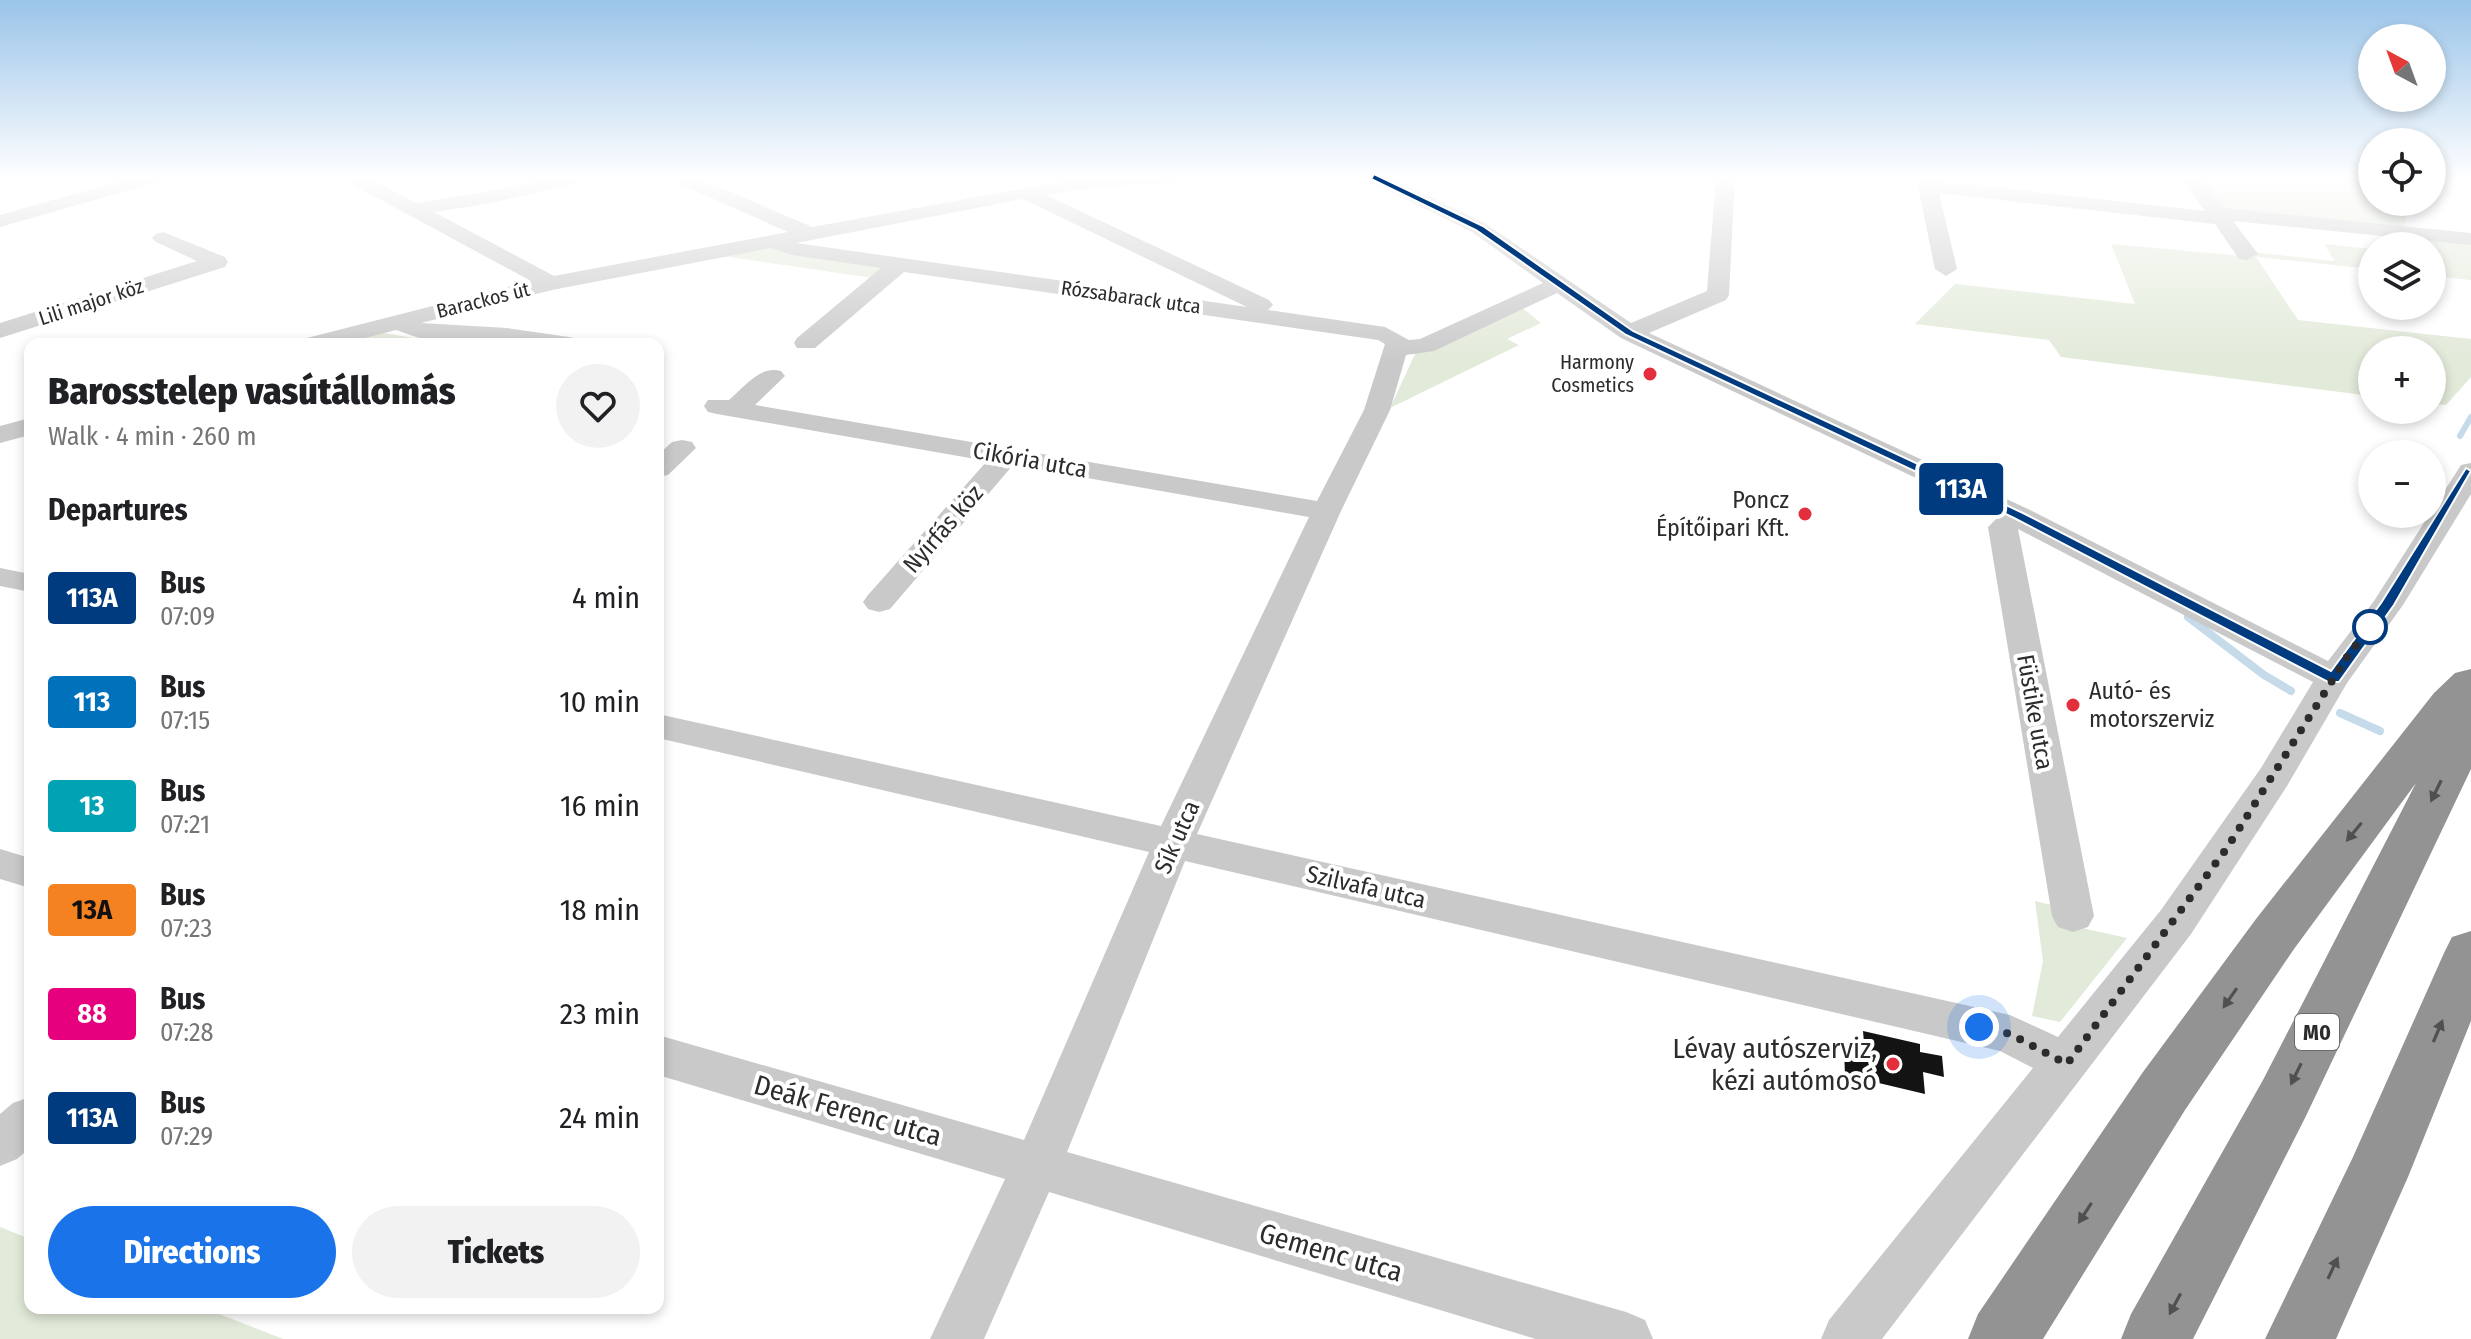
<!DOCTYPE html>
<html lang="en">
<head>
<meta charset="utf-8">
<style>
	:root { --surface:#fff; --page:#f2f2f2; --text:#202124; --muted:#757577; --accent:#1a73e8 }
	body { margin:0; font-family:"Fira Sans Condensed",sans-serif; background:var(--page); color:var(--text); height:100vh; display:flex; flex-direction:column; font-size:30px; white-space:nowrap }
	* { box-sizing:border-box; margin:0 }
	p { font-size:26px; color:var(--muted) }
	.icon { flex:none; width:44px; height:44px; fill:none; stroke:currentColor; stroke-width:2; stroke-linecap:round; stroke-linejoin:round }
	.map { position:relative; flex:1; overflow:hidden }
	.panel { position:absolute; left:24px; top:338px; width:640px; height:976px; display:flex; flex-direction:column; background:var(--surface); border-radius:16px; box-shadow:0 4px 12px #0003 }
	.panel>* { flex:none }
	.badge { padding:0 16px; border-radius:6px; font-size:28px; line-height:52px }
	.needle { width:52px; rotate:319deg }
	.controls { position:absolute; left:2358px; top:24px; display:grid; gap:16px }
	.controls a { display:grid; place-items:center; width:88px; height:88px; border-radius:50%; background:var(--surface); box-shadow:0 4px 12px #0003; font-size:40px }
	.you { position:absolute; width:40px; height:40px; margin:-20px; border:6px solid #fff; border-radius:50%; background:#1a73e8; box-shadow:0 0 0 12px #1a73e833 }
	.map>.badge { position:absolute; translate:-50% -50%; box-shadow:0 0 0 4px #fff }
	h2 { padding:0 24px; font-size:30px; line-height:72px }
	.round { display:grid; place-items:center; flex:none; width:84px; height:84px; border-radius:42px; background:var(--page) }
	.head { display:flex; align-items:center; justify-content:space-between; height:136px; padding:0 24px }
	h1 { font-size:38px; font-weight:800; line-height:60px }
	.primary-button { display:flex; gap:16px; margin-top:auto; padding:16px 24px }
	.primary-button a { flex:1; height:92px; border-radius:48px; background:var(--accent); color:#fff; font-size:32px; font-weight:800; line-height:92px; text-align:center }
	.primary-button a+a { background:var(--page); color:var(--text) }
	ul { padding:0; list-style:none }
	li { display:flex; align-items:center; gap:24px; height:104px; padding:0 24px }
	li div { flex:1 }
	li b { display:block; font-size:30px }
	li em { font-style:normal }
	li .badge { min-width:88px; font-weight:700; text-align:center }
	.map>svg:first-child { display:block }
	.green { fill:#e2ead9 }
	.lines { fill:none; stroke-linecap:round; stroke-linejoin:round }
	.stream-far1 { stroke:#c5dbea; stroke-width:6 }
	.stream { stroke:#c5dbea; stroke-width:8 }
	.building { fill:#131313 }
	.minor { fill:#c9c9c9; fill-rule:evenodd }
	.highway { fill:#939393; fill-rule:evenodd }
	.oneway { fill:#505050 }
	.line { fill:#003b80; stroke:#fff; stroke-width:2 }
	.walk { stroke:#2c2c2c; stroke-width:8; stroke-dasharray:0 14.4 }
	.poi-dot { fill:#e32e3b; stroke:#fff; stroke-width:3 }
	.stop-dot { fill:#fff; stroke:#003b80; stroke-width:4 }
	.labels { text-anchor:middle; stroke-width:8; stroke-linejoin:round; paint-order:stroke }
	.far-street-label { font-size:20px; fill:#2c2c2c; stroke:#fff }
	.far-poi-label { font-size:20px; fill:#2c2c2c; stroke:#fff; text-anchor:end }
	.shield { fill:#fff; stroke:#6b6b6b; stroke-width:2 }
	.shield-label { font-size:22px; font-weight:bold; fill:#2c2c2c }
	.street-label { font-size:24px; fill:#2c2c2c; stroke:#fff }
	.poi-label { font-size:24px; fill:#2c2c2c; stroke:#fff; text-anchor:end }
	.near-poi-label { font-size:28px; fill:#2c2c2c; stroke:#fff; text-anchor:end }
	.near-street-label { font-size:28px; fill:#2c2c2c; stroke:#fff }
</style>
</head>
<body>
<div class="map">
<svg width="2471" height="1339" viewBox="0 0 2471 1339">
	<rect width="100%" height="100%" fill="#fff"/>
	<g class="green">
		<polygon points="2202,177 2372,177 2372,202 2407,202 2405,224 2401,227 2224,210"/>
		<polygon points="2384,236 2471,244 2471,280 2432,276 2432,246 2393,246"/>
		<polygon points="2111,244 2254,257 2252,252 2335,261 2324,244 2372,249 2372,269 2256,257 2298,320 2471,339 2471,377 2446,405 2432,404 2432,350 2372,350 2372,396 2061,357 2049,340 1915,324 1955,284 2135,304"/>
		<polygon points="764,246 890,265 873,278 716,255"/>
		<polygon points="1520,306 1541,323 1507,339 1519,345 1390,408 1416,352"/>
		<polygon points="379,332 442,343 525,344 337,344"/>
		<polygon points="2035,901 2060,907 2064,924 2127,938 2060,1022 2032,1016 2043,961"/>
		<polygon points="0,1227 30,1239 30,1308 204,1308 283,1339 0,1339"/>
	</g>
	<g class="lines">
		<polyline class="stream-far1" points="2460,436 2471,417"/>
		<g class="stream">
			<polyline points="2188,617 2264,675 2291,691"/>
			<polyline points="2340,713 2380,731"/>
		</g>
	</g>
	<polygon class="building" points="1863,1031 1920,1044 1920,1052 1942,1056 1944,1077 1923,1072 1925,1094 1845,1075 1844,1050 1865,1054"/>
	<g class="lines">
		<g class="minor">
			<polygon points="134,177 165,177 162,181 0,227 0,215"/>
			<path d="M 344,177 L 367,177 L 416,203 L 492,191 L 554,177 L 587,177 L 585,181 L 492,203 L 434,212 L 554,276 L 788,232 L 673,181 L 671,177 L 696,177 L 812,227 L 1086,177 L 1185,177 L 1176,183 L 1096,187 L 1046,195 L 1269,300 L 1273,305 L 1268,310 L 1385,327 L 1409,340 L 1420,339 L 1543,283 L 1472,232 L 1368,181 L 1366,177 L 1390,177 L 1486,224 L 1631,323 L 1707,291 L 1716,177 L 1735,177 L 1729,295 L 1726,300 L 1649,333 L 2028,509 L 2328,661 L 2374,601 L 2461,465 L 2471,463 L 2471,494 L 2403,605 L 2347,683 L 2287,786 L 2191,934 L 1882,1339 L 1821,1339 L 1829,1320 L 2033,1068 L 2000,1051 L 1185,861 L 1067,1152 L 1626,1312 L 1645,1320 L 1653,1339 L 1536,1339 L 1049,1192 L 984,1339 L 930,1339 L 1005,1179 L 658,1075 L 658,1035 L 1024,1140 L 1149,852 L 658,738 L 658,714 L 1161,826 L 1309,517 L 1013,465 L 890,609 L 879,612 L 868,609 L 863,602 L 868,595 L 987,461 L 717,414 L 708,412 L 704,406 L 708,400 L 729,400 C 744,387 760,365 781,371 L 785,376 L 755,405 L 1317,501 L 1364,410 L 1385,344 L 1378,340 L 904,272 L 815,348 L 797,348 L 794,343 L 797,338 L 881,268 L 792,255 L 771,248 L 552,290 L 421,323 L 507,328 L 569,337 L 578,339 L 581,344 L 419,338 L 396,330 L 341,344 L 300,344 L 303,339 L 531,281 L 346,181 ZM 1023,199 L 1247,307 L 796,243 ZM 1557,293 L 1621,338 L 1998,517 L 1988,527 L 2052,916 L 2058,927 L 2073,932 L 2088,927 L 2094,916 L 2018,529 L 2313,682 L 2261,768 L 2161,910 L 2058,1037 L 2010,1015 L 1197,834 L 1341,511 L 1390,410 L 1406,355 L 1434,351 Z"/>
			<polygon points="1916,177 1935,177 1937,181 2205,211 2181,177 2201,177 2224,208 2471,233 2471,245 2233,221 2258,254 2247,260 2239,259 2215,224 1939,193 1957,269 1946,276 1935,269"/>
			<polygon points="163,232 225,257 228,262 225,267 0,338 0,323 197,261 156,242 152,238 156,234"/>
			<polygon points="30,418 30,435 0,443 0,426"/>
			<polygon points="682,440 692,442 696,448 668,475 658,477 658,455 672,442"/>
			<polygon points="0,568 30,574 30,592 0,586"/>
			<polygon points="0,849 30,858 30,888 0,879"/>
			<polygon points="30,1097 30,1148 17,1159 0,1166 0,1114 13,1103"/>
		</g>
		<g class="highway">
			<polygon points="2471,669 2471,769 2305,1118 2193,1339 2121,1339 2131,1314 2263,1080 2416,783 2294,949 2185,1110 2043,1339 1968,1339 1978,1314 2143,1072 2256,919 2434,693 2455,673"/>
			<polygon points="2471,931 2471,1021 2408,1177 2336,1339 2265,1339 2353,1157 2444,953 2452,937"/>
		</g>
	</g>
	<defs><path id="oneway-solid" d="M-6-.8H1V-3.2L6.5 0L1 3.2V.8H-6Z" transform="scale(2)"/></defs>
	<g class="oneway">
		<use href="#oneway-solid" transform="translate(2436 791) rotate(116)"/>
		<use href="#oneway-solid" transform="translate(2354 832) rotate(129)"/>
		<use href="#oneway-solid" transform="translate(2230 998) rotate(125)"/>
		<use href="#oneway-solid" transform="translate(2438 1031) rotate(-67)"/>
		<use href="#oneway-solid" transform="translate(2296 1074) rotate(116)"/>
		<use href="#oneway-solid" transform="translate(2085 1213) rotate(123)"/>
		<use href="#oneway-solid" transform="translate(2333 1268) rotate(-65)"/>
		<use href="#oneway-solid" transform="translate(2175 1304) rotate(118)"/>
	</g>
	<linearGradient id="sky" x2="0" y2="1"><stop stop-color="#9ac4e9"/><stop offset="0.49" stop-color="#fff"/><stop offset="1" stop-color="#fff" stop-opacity="0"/></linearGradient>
	<rect width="2471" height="364" fill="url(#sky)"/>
	<polygon class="line" points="1374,174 1483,226 1633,331 2023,513 2331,671 2381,603 2466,468 2471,471 2394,605 2339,682 2328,682 2014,518 1626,335 1476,230 1371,179"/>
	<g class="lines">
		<polyline class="walk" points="1979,1027 2010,1034 2067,1064 2227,848 2347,657 2374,622 2370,627"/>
	</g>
	<g class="poi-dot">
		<circle cx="1650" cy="374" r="8"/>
		<circle cx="1805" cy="514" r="8"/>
		<circle cx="2073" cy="705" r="8"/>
		<circle cx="1893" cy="1064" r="8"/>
	</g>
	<circle class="stop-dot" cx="2370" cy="627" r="16"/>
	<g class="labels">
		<g class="far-street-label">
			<text transform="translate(1131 297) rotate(8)" y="7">Rózsabarack utca</text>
			<text transform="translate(483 300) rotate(-14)" y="7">Barackos út</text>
			<text transform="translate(91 302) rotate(-18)" y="7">Lili major köz</text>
		</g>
		<g class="far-poi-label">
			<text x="1634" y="369">Harmony<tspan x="1634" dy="23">Cosmetics</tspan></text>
		</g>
		<rect class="shield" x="2295" y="1014" width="44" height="36" rx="6"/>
		<g class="shield-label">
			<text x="2317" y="1040">M0</text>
		</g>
		<g class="street-label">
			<text transform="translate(1030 460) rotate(10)" y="8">Cikória utca</text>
			<text transform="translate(943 529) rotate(-49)" y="8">Nyírfás köz</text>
			<text transform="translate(2035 712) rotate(80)" y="8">Füstike utca</text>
			<text transform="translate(1177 837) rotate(-66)" y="8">Sík utca</text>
			<text transform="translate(1366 887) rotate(13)" y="8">Szilvafa utca</text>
		</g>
		<g class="poi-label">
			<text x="1789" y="508">Poncz<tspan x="1789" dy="28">Építőipari Kft.</tspan></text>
			<text x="2089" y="699" text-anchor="start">Autó- és<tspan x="2089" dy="28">motorszerviz</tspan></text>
		</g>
		<g class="near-poi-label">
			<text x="1877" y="1058">Lévay autószerviz,<tspan x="1877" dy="32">kézi autómosó</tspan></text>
		</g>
		<g class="near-street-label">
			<text transform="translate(848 1110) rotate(16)" y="10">Deák Ferenc utca</text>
			<text transform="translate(1331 1252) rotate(16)" y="10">Gemenc utca</text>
		</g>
	</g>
</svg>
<div class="controls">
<a><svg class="needle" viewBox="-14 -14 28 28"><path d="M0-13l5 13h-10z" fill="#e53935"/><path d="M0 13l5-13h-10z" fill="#757577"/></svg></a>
<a><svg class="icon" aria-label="locate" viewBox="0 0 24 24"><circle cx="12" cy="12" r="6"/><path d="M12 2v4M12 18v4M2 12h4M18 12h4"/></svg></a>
<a><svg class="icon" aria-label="layers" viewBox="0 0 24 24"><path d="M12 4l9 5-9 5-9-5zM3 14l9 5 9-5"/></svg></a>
<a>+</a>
<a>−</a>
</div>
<div class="you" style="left:1979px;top:1027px"></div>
<b class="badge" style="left:1961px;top:489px;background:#003b80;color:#fff">113A</b>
<section class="panel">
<div class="head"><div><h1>Barosstelep vasútállomás</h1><p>Walk · 4 min · 260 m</p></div><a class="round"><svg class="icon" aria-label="heart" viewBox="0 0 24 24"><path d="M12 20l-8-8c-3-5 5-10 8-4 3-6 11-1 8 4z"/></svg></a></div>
<h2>Departures</h2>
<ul>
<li><span class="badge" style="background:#003b80;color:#fff">113A</span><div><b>Bus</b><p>07:09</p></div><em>4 min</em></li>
<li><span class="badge" style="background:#0072bc;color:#fff">113</span><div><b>Bus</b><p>07:15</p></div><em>10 min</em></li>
<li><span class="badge" style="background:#00a3b4;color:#fff">13</span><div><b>Bus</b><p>07:21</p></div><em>16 min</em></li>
<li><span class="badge" style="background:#f58220;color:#111">13A</span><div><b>Bus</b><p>07:23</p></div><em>18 min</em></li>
<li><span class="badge" style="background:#e6007e;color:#fff">88</span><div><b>Bus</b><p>07:28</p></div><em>23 min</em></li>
<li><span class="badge" style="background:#003b80;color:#fff">113A</span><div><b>Bus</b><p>07:29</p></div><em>24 min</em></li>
</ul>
<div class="primary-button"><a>Directions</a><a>Tickets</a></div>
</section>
</div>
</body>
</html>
